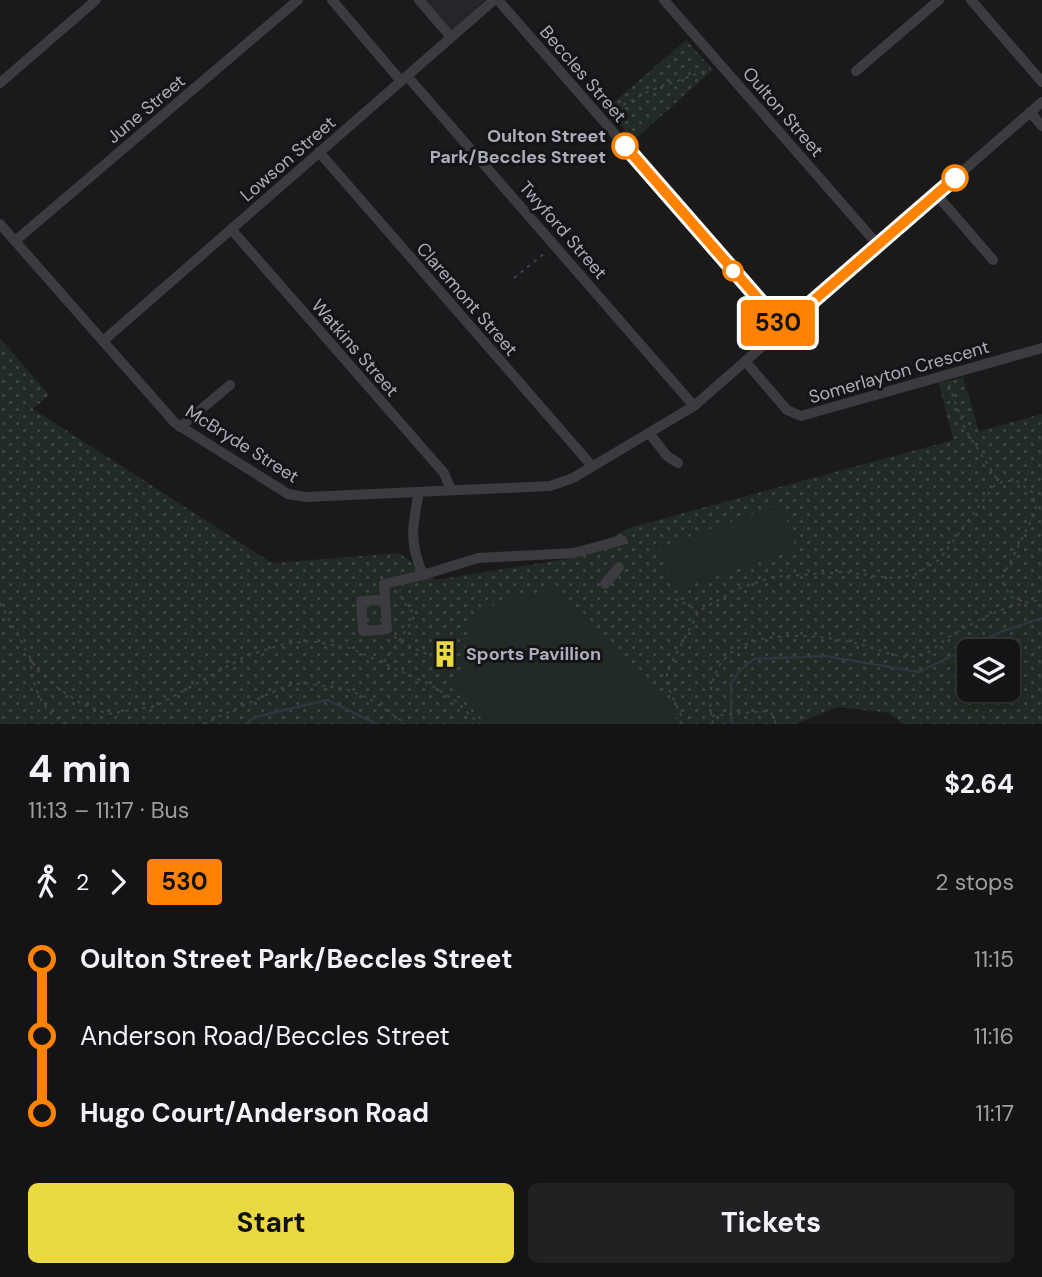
<!DOCTYPE html>
<html lang="en">
<head>
<meta charset="utf-8">
<style>
	:root { --surface:#141315; --page:#212022; --text:#f1f3f6; --muted:#9d9ea0; --line:#333234; --accent:#ebd942 }
	body { margin:0; font-family:"DM Sans",sans-serif; background:var(--page); color:var(--text); height:100vh; display:flex; flex-direction:column; font-size:26px; white-space:nowrap }
	* { box-sizing:border-box; margin:0 }
	p { font-size:23px; color:var(--muted) }
	.icon { flex:none; width:38px; height:38px; fill:none; stroke:currentColor; stroke-width:2; stroke-linecap:round; stroke-linejoin:round }
	.map { position:relative; height:724px; overflow:hidden }
	.details { display:flex; flex-direction:column; background:var(--surface); flex:1 }
	.details>* { flex:none }
	.badge { padding:0 14px; border-radius:5px; font-size:24px; line-height:46px }
	.controls { position:absolute; left:957px; top:639px; display:grid; gap:14px }
	.controls a { display:grid; place-items:center; width:63px; height:63px; border-radius:10px; background:var(--surface); box-shadow:0 4px 10px #0003,0 0 0 2px var(--line); font-size:35px }
	.map>.badge { position:absolute; translate:-50% -50%; box-shadow:0 0 0 4px #fff }
	.legs { display:flex; align-items:center; gap:10px; height:77px; padding:0 28px; font-size:23px }
	.legs p { margin-inline-start:auto }
	.summary { display:flex; align-items:center; justify-content:space-between; height:119px; padding:0 28px }
	h1 { font-size:38px; font-weight:700; line-height:52px }
	.action { display:flex; gap:14px; margin-top:auto; padding:14px 28px }
	.action a { flex:1; height:80px; border-radius:10px; background:var(--accent); color:#111; font-size:28px; font-weight:700; line-height:80px; text-align:center }
	.action a+a { background:var(--page); color:var(--text) }
	ul { padding:0 28px; list-style:none }
	li { display:flex; align-items:center; gap:24px; height:77px; font-size:26px }
	li i { display:grid; place-items:center; width:10px; height:100%; margin:0 9px; background:currentColor }
	li i::after { content:''; width:18px; height:18px; margin:-9px; border:5px solid; border-radius:50%; background:var(--surface) }
	li p { margin-inline-start:auto }
	li:first-child i { background:linear-gradient(#0000 50%,currentColor 0) }
	li:last-child i { background:linear-gradient(currentColor 50%,#0000 0) }
	.map>svg:first-child { display:block }
	.built { fill:#262529 }
	.grass { fill:url(#grass-dots); fill-rule:evenodd }
	.garden { fill:#212a24 }
	.lines { fill:none; stroke-linecap:round; stroke-linejoin:round }
	.stream { stroke:#30353f; stroke-width:2.5 }
	.path { stroke:#414147; stroke-width:2; stroke-dasharray:3.5 5; stroke-linecap:butt }
	.minor { stroke:#3b3b40; stroke-width:10 }
	.line-1-casing { stroke:#fff; stroke-width:16 }
	.line-1 { stroke:#ff8200; stroke-width:10 }
	.stop-1-dot { fill:#fff; stroke:#ff8200; stroke-width:3.5 }
	.labels { text-anchor:middle; stroke-width:6; stroke-linejoin:round; paint-order:stroke }
	.street-label { font-size:18px; fill:#acaebb; stroke:#151417 }
	.stop-label { font-size:18px; font-weight:bold; fill:#acaebb; stroke:#151417; text-anchor:end }
	.poi-label { font-size:18px; font-weight:bold; fill:#acaebb; stroke:#151417; text-anchor:start }
</style>
</head>
<body>
<div class="map">
<svg width="1042" height="724" viewBox="0 0 1042 724">
	<defs>
		<pattern id="grass-dots" width="8" height="8" patternUnits="userSpaceOnUse" patternTransform="scale(1.75)"><rect width="8" height="8" fill="#212a24"/><path d="M2 2h.1M6 6h.1" fill="none" stroke="#3f4642" stroke-width="1.8" stroke-linecap="round"/></pattern>
	</defs>
	<rect width="100%" height="100%" fill="#1a191c"/>
	<polygon class="built" points="416,0 485,0 447,35"/>
	<g class="grass">
		<polygon points="686,40 713,70 634,140 606,109"/>
		<path d="M 0,338 L 49,395 L 33,409 L 272,563 L 399,553 L 436,580 L 566,559 L 632,527 L 953,440 L 939,383 L 963,377 L 979,431 L 1042,414 L 1042,724 L 903,724 L 889,713 L 837,707 L 796,724 L 0,724 ZM 970,651 L 1008,651 L 1008,690 L 970,690 Z"/>
	</g>
	<g class="garden">
		<polygon points="782,504 796,548 674,590 660,547"/>
		<polygon points="554,583 677,717 669,724 487,724 448,684 463,668 471,624 500,600 546,591"/>
	</g>
	<g class="lines">
		<g class="stream">
			<polyline points="246,724 255,717 327,700 377,724"/>
			<polyline points="734,724 731,721 731,684 740,670 754,659 825,656 919,672 1000,632 1042,618"/>
		</g>
		<g class="path">
			<polyline points="608,113 651,90 711,69"/>
			<polyline points="514,278 546,252"/>
			<polyline points="949,385 965,429 999,482"/>
			<polyline points="675,599 698,610"/>
			<polyline points="0,603 37,670 59,689 82,704 108,714 156,706 246,656 284,644 310,641 350,648 431,685 457,702 479,724"/>
			<path d="M 394,636 C 400,645 421,649 431,657"/>
			<path d="M 30,657 C 33,686 39,709 66,724"/>
			<polyline points="384,662 413,620 414,614 402,600 400,590"/>
			<polyline points="712,716 765,711 771,713 776,724"/>
			<polyline points="203,724 286,686 303,683 346,689 370,699 406,724"/>
			<polyline points="680,724 682,717 667,685 667,671 699,611 738,589 772,577 843,572 893,578 914,575 939,560 994,486 1004,481 1017,481 1033,493 1036,511 1001,580 1011,597 1025,602"/>
			<path d="M 713,724 C 693,629 788,628 855,643 C 878,648 899,662 922,655 C 932,652 941,642 949,637 C 982,618 1003,605 1042,600"/>
		</g>
		<g class="minor">
			<polyline points="332,0 401,81"/>
			<polyline points="419,0 451,37"/>
			<polyline points="498,0 783,327"/>
			<polyline points="664,0 878,245"/>
			<polyline points="971,0 1042,82"/>
			<polyline points="856,71 939,0"/>
			<polyline points="407,76 694,406"/>
			<polyline points="0,83 96,0"/>
			<polyline points="1030,112 1042,126"/>
			<polyline points="319,152 592,466"/>
			<polyline points="936,194 993,260"/>
			<polyline points="0,224 175,423 288,494 306,497 550,486 573,478 694,406 1042,102"/>
			<polyline points="231,229 444,473 451,490"/>
			<polyline points="15,241 298,0"/>
			<polyline points="103,341 494,0"/>
			<polyline points="745,361 787,410 801,416 1042,348"/>
			<polyline points="180,427 230,385"/>
			<polyline points="649,433 667,456 678,463"/>
			<path d="M 419,492 C 412,527 409,542 423,575 L 478,558 L 574,553 L 622,540"/>
			<polyline points="605,584 619,567"/>
			<polyline points="385,600 361,601 363,631 387,629 384,584 423,575"/>
		</g>
	</g>
	<g class="lines">
		<defs>
			<polyline id="line-1" points="625,146 783,327 955,178"/>
		</defs>
		<use href="#line-1" class="line-1-casing"/>
		<use href="#line-1" class="line-1"/>
	</g>
	<defs>
		<symbol id="building-bare" viewBox="-9 -9 18 18"><path d="M-4-6H4V6H1V3H-1V6H-4ZM-2.5-4.3h1.7v1.8h-1.7ZM.8-4.3h1.7v1.8H.8ZM-2.5-1h1.7V.8h-1.7ZM.8-1h1.7V.8H.8Z" fill="#ebd942" stroke="#151417" stroke-width="2.5" paint-order="stroke"/></symbol>
	</defs>
	<g fill-rule="evenodd">
		<use href="#building-bare" x="426" y="635" width="38" height="38"/>
	</g>
	<g class="stop-1-dot">
		<circle cx="625" cy="146" r="12"/>
		<circle cx="955" cy="178" r="12"/>
		<circle cx="733" cy="271" r="9"/>
	</g>
	<g class="labels">
		<g class="street-label">
			<text transform="translate(583 74) rotate(49)" y="6">Beccles Street</text>
			<text transform="translate(146 109) rotate(-40)" y="6">June Street</text>
			<text transform="translate(783 112) rotate(49)" y="6">Oulton Street</text>
			<text transform="translate(288 159) rotate(-41)" y="6">Lowson Street</text>
			<text transform="translate(563 230) rotate(49)" y="6">Twyford Street</text>
			<text transform="translate(467 299) rotate(49)" y="6">Claremont Street</text>
			<text transform="translate(355 348) rotate(49)" y="6">Watkins Street</text>
			<text transform="translate(899 372) rotate(-16)" y="6">Somerlayton Crescent</text>
			<text transform="translate(242 444) rotate(32)" y="6">McBryde Street</text>
		</g>
		<g class="stop-label">
			<text x="606" y="142">Oulton Street<tspan x="606" dy="21">Park/Beccles Street</tspan></text>
		</g>
		<g class="poi-label">
			<text x="466" y="660">Sports Pavillion</text>
		</g>
	</g>
</svg>
<div class="controls">
<a><svg class="icon" aria-label="layers" viewBox="0 0 24 24"><path d="M12 4l9 5-9 5-9-5zM3 14l9 5 9-5"/></svg></a>
</div>
<b class="badge" style="left:778px;top:323px;background:#ff8200;color:#111">530</b>
</div>
<section class="details">
<div class="summary"><div><h1>4 min</h1><p>11:13 – 11:17 · Bus</p></div><b>$2.64</b></div>
<div class="legs"><svg class="icon" aria-label="walk" viewBox="0 0 24 24"><circle cx="13" cy="4" r="2"/><path d="M13 8l-2 6 4 7M11 14l-3 7M7 12l3-4h3l4 4"/></svg>2<svg class="icon" aria-label="forward" viewBox="0 0 24 24"><path d="M9 5l7 7-7 7"/></svg><b class="badge" style="background:#ff8200;color:#111">530</b><p>2 stops</p></div>
<ul>
<li><i style="color:#ff8200"></i><b>Oulton Street Park/Beccles Street</b><p>11:15</p></li>
<li><i style="color:#ff8200"></i><span>Anderson Road/Beccles Street</span><p>11:16</p></li>
<li><i style="color:#ff8200"></i><b>Hugo Court/Anderson Road</b><p>11:17</p></li>
</ul>
<div class="action"><a>Start</a><a>Tickets</a></div>
</section>
</body>
</html>
